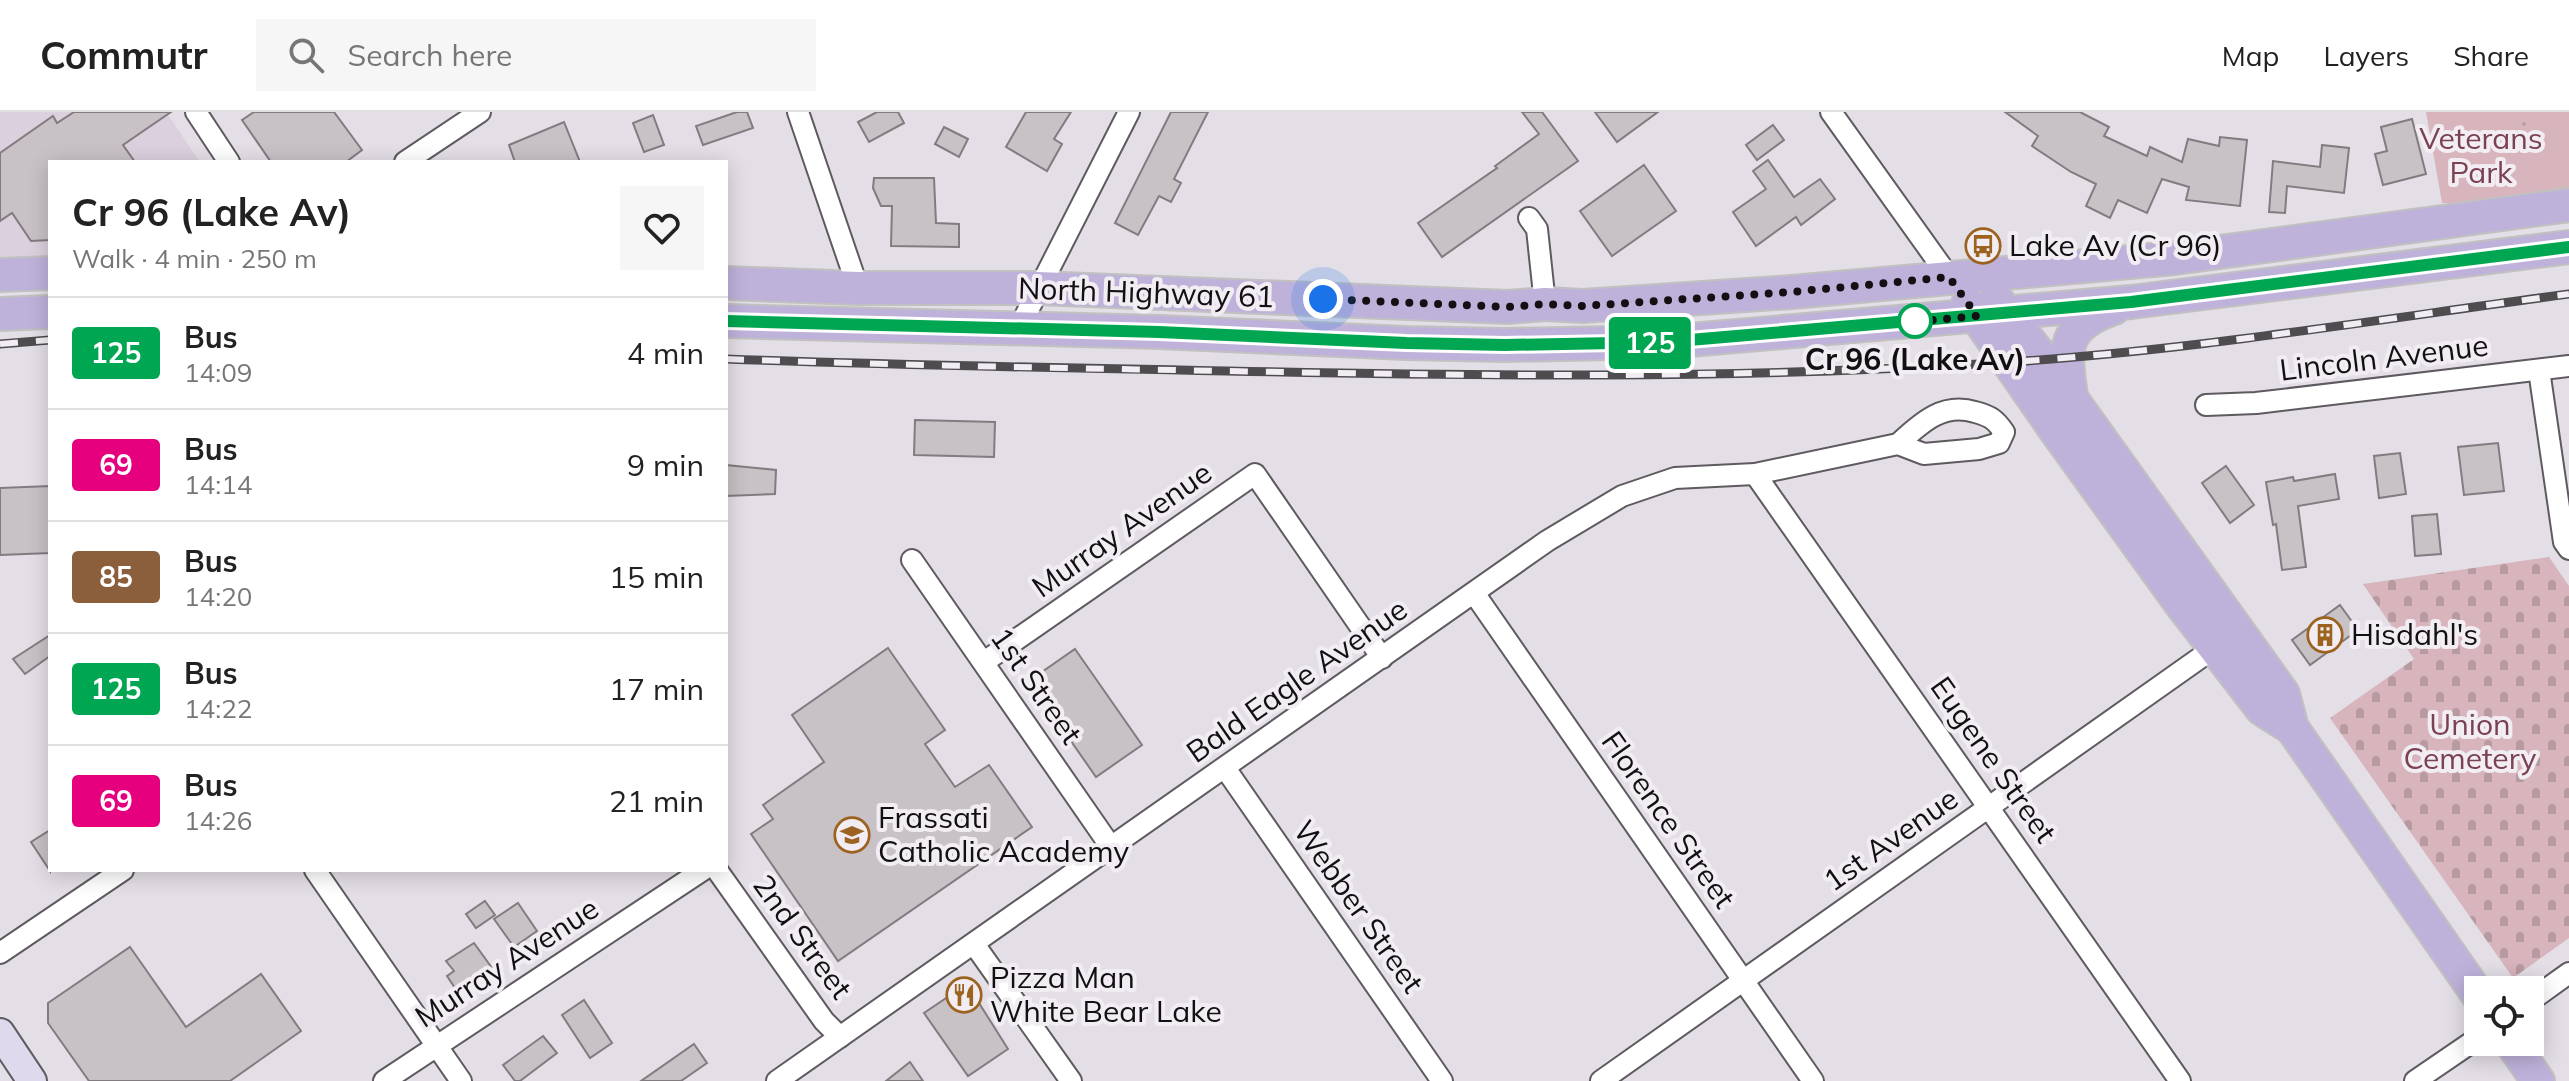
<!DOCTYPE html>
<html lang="en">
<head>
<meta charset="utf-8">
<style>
	:root { --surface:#fff; --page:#f6f6f6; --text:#222; --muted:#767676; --line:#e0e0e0 }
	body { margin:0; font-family:Mulish,sans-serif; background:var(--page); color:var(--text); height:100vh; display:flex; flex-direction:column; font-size:30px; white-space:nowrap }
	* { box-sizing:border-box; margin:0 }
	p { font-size:26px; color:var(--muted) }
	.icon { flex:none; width:44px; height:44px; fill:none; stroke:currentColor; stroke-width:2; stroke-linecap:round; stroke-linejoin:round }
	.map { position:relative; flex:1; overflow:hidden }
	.drawer { position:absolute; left:48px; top:48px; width:680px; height:712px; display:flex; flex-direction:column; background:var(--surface); border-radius:0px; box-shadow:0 4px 20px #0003 }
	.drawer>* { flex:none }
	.badge { padding:0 16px; border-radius:6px; font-size:28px; line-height:52px }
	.tools { position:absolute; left:2464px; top:864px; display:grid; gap:16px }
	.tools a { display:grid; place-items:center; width:80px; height:80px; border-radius:0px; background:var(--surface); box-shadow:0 4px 20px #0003; font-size:40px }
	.you { position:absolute; width:40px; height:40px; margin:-20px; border:6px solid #fff; border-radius:50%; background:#1a73e8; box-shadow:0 0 0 12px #1a73e833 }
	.map>.badge { position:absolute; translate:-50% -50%; box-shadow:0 0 0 4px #fff }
	.round { display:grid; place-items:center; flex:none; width:84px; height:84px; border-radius:0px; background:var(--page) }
	.headline { display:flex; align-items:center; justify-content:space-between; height:136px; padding:0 24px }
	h1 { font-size:38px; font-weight:700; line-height:60px }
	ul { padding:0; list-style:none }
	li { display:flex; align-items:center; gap:24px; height:112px; padding:0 24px; border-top:2px solid var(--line) }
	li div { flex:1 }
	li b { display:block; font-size:30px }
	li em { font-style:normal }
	li .badge { min-width:88px; font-weight:700; text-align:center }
	header { display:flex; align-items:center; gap:48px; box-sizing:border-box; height:112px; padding:0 40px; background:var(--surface); border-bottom:2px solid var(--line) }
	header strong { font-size:38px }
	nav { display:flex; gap:44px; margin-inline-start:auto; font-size:28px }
	.search { width:560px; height:72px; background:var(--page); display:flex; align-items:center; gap:20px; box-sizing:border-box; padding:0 28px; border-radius:0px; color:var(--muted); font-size:30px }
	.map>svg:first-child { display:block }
	.built { fill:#dbd1de }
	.cemetery { fill:url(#cemetery-stones) }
	.park { fill:#d8b4bd }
	.garden { fill:url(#garden-dots) }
	.building { fill:#c8c1c6; stroke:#827b80; stroke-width:2 }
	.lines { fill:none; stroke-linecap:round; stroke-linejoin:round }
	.street-casing { stroke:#5e5a5f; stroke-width:24 }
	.secondary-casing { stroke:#5e5a5f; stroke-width:32 }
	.primary-casing { stroke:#c1c1c1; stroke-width:36 }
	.street { stroke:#fff; stroke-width:20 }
	.secondary { stroke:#ded9ed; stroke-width:28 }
	.primary { stroke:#beb2da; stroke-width:32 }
	.rail-casing { stroke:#4f4c50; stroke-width:9 }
	.rail { stroke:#f2edf3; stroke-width:6; stroke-dasharray:18; stroke-linecap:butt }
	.line-casing { stroke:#fff; stroke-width:18 }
	.line { stroke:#00a651; stroke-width:12 }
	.walk { stroke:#121012; stroke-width:8; stroke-dasharray:0 14.4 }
	.stop-dot { fill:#fff; stroke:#00a651; stroke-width:4 }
	.labels { text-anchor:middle; stroke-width:8; stroke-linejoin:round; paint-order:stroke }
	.park-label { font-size:30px; fill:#7b4153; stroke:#f2edf3 }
	.poi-label { font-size:30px; fill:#121012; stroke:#f2edf3; text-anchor:start }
	.street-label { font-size:30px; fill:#121012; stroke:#f2edf3 }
	.stop-label { font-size:30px; font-weight:bold; fill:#121012; stroke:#f2edf3 }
</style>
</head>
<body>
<header>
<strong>Commutr</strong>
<div class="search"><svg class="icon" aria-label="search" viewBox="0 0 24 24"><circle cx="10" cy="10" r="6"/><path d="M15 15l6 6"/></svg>Search here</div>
<nav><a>Map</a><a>Layers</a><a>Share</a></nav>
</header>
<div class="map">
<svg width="2569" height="969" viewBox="0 0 2569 969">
	<defs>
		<pattern id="cemetery-stones" width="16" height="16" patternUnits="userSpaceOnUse" patternTransform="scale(2)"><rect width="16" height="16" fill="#d8b4bd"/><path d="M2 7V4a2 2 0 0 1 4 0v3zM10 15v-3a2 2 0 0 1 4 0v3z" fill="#b89aa1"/></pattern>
		<pattern id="garden-dots" width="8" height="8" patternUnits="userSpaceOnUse" patternTransform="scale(2)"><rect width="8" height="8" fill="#d8b4bd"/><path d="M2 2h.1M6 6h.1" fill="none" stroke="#b89aa1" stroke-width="1.8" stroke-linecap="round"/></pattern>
	</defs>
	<rect width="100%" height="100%" fill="#e4dfe6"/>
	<polygon class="built" points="0,0 166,0 200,50 50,50 50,146 0,147"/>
	<polygon class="cemetery" points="2549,445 2569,474 2569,826 2513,866 2330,606 2414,547 2363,472"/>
	<polygon class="park" points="2426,0 2569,0 2569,78 2476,91 2442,91"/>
	<path class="garden" d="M 2522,6 L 2526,6 C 2527,31 2510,46 2486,41 L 2469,28 L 2472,24 L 2479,24 L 2489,33 L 2496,34 L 2513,19 Z"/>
	<g class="building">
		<polygon points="74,0 171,0 123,33 135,50 50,50 50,128 31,129 12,101 0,109 0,41 53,4 57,11"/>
		<polygon points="254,0 334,0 362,38 346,50 271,50 242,8"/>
		<polygon points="737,0 747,0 753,16 703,33 696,14"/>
		<polygon points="877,0 898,0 904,11 869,30 858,10"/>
		<polygon points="1026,0 1071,0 1054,27 1062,32 1047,59 1006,35"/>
		<polygon points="1171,0 1208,0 1174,67 1181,71 1171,90 1159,84 1138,123 1115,111"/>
		<polygon points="1522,0 1542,0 1578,49 1442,145 1418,111 1497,56 1495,54 1539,22"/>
		<polygon points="1595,0 1658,0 1617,30"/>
		<polygon points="2005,0 2080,0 2109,15 2104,24 2147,44 2150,35 2182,50 2188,27 2219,34 2220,25 2247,28 2240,94 2186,88 2189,75 2162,67 2147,101 2118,88 2110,106 2086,94 2096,72 2071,60 2032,34 2038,24"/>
		<polygon points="653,3 664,33 644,40 633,11"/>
		<polygon points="2412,7 2426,62 2383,73 2375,42 2387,39 2381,15"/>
		<polygon points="564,10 580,50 515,50 509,33"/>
		<polygon points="1773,13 1784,28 1757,48 1746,33"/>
		<polygon points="944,15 968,27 959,45 935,32"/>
		<polygon points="2322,33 2349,36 2344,81 2287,74 2285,101 2269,100 2273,49 2320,55"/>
		<polygon points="1768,48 1794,85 1820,67 1835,87 1801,113 1796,105 1756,134 1733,100 1766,77 1753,59"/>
		<polygon points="1644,53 1676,99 1612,144 1580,99"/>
		<polygon points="874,66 934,66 936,111 959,112 959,135 891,134 892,94 881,94 873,76"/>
		<polygon points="915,308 995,310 994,345 914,343"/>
		<polygon points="2498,331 2504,379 2464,383 2458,335"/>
		<polygon points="2400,341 2406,382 2379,386 2374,344"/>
		<polygon points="726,353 776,358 775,382 726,384"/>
		<polygon points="2226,354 2254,393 2230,411 2202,371"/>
		<polygon points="2335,362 2339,387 2298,394 2306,455 2282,458 2276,412 2273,413 2266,370 2293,365 2294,369"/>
		<polygon points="50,374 50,441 0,443 0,376"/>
		<polygon points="2437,402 2441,442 2415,444 2412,404"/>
		<polygon points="2340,493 2358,518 2310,553 2292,528"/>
		<polygon points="50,523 50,544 25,562 13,547"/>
		<polygon points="888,536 945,618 925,632 955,675 989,653 1032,715 838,849 751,722 773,707 763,693 824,650 792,603"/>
		<polygon points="1075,537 1142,633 1096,665 1029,569"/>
		<polygon points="50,718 50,759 31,730"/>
		<polygon points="485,789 495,803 476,816 466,802"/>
		<polygon points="518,791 537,819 514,835 494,807"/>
		<polygon points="474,831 492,856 457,879 447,864 454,859 446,849"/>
		<polygon points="130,835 186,915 261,862 301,919 230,969 89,969 48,911 48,891"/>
		<polygon points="967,872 1008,937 968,964 924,901"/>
		<polygon points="584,888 612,931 590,946 562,903"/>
		<polygon points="543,924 557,941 520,969 515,969 503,953"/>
		<polygon points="694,932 707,951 681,969 641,969"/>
		<polygon points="910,950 923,969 886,969"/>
	</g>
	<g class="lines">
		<defs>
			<g id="street">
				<polyline points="196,0 229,50"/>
				<polyline points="798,0 858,176"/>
				<polyline points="1831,0 1949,165"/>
				<polyline points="405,50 480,0"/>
				<polyline points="1529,106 1537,117 1545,192"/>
				<polyline points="1019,216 1129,0"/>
				<polyline points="2539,258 2564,430 2569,437"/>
				<polyline points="2206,293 2256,291 2569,254"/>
				<polyline points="1755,362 2180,969"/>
				<polyline points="912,448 1111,735"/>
				<polyline points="1474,481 1813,969"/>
				<polyline points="984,550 1255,362 1382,546"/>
				<polyline points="1225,656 1442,969"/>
				<polyline points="315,758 461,969"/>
				<polyline points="717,758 824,909 840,925"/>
				<polyline points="974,832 1071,969"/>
				<polyline points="0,841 123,758"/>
				<polyline points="2530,889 2569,861"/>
				<polyline points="384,969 703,758"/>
				<path d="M 777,969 L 1547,429 L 1622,384 L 1675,366 L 1755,362 L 1898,332 L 1924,342 L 1979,337 L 1999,331 L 2004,320 C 1995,307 1990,304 1975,300 C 1942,290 1920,312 1898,332"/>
				<polyline points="1601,969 2214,536"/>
				<polyline points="2415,969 2478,926"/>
			</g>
			<polyline id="secondary" points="0,921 32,969"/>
			<g id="primary">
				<polyline points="0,163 50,161"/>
				<polyline points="726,171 858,176 1038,176 1508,195 1545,192 1583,194 1792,180 2175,146 2569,93"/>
				<polyline points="1996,187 2043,247 2283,582 2292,616 2478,883"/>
				<polyline points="1968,192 2056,319 2181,492 2262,597 2292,616"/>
				<polyline points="0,202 50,200"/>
				<polyline points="726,209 1159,220 1406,231 1505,233 1666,230 2131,190 2569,135"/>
				<path d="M 2071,284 C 2064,236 2062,214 2114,196"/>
				<polyline points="2511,930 2538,969"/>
			</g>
		</defs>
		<use href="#street" class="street-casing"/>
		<use href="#secondary" class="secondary-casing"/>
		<use href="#primary" class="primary-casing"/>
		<use href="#street" class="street"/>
		<use href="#secondary" class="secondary"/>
		<use href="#primary" class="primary"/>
		<defs>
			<g id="rail">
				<polyline points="0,232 50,228"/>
				<path d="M 726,247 C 893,253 1060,256 1227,259 C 1478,264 1728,267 1979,252 C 2176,241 2373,208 2569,182"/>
			</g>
		</defs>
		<use href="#rail" class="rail-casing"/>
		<use href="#rail" class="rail"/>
	</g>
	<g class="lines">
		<defs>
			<polyline id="line" points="726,209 1159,220 1406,231 1505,233 1666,230 2131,190 2569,135"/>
		</defs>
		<use href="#line" class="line-casing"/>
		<use href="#line" class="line"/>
		<polyline class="walk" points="1323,187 1508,195 1545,192 1583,194 1792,180 1949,165 1977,204 1910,210 1915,209"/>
	</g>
	<defs>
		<symbol id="bus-ring" viewBox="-11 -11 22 22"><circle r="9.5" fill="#f2edf3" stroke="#9b631f" stroke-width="1.5"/><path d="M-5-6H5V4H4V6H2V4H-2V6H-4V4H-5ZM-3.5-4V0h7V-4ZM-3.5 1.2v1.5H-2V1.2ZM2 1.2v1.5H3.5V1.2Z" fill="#9b631f"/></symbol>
		<symbol id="building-ring" viewBox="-11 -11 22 22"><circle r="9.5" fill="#f2edf3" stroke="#9b631f" stroke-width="1.5"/><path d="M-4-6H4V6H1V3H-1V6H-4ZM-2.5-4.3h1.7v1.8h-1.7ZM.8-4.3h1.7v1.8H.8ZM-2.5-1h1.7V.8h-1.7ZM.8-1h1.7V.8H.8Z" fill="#9b631f"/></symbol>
		<symbol id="school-ring" viewBox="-11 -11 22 22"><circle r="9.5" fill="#f2edf3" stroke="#9b631f" stroke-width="1.5"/><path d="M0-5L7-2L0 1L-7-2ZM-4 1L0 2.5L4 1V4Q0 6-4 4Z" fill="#9b631f"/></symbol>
		<symbol id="restaurant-ring" viewBox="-11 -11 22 22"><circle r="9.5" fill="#f2edf3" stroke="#9b631f" stroke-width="1.5"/><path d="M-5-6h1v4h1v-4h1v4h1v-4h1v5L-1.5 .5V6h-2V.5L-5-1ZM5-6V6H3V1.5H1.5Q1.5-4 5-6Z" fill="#9b631f"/></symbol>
	</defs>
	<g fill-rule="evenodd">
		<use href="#bus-ring" x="1963" y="114" width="40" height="40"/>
		<use href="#building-ring" x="2305" y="503" width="40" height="40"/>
		<use href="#school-ring" x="832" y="703" width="40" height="40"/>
		<use href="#restaurant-ring" x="944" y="863" width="40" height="40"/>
	</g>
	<circle class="stop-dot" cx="1915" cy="209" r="16"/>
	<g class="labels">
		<g class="park-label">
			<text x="2481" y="37">Veterans<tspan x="2481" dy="34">Park</tspan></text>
			<text x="2470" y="623">Union<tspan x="2470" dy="34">Cemetery</tspan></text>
		</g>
		<g class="poi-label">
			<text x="2009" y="144">Lake Av (Cr 96)</text>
			<text x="2351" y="533">Hisdahl's</text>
			<text x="878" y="716">Frassati<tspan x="878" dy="34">Catholic Academy</tspan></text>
			<text x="990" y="876">Pizza Man<tspan x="990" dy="34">White Bear Lake</tspan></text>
		</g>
		<g class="street-label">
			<text transform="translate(1146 181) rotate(2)" y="10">North Highway 61</text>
			<text transform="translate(2384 246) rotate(-7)" y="10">Lincoln Avenue</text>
			<text transform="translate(1122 418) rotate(-35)" y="10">Murray Avenue</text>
			<text transform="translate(1297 569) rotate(-35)" y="10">Bald Eagle Avenue</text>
			<text transform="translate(1036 574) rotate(55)" y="10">1st Street</text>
			<text transform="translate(1993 648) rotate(55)" y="10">Eugene Street</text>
			<text transform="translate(1668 708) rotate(55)" y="10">Florence Street</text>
			<text transform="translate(1891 728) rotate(-35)" y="10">1st Avenue</text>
			<text transform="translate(1358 795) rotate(55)" y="10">Webber Street</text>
			<text transform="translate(802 825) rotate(54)" y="10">2nd Street</text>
			<text transform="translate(507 851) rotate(-33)" y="10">Murray Avenue</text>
		</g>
		<g class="stop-label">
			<text x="1915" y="258">Cr 96 (Lake Av)</text>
		</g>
	</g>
</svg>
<div class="tools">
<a><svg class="icon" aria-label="locate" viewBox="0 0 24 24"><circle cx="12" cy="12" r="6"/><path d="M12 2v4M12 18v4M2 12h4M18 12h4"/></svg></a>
</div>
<div class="you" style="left:1323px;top:187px"></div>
<b class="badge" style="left:1650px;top:231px;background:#00a651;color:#fff">125</b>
<section class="drawer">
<div class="headline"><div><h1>Cr 96 (Lake Av)</h1><p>Walk · 4 min · 250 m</p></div><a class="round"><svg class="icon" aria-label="heart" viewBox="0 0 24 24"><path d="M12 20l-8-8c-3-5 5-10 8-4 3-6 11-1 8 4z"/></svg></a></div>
<ul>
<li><span class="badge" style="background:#00a651;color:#fff">125</span><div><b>Bus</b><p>14:09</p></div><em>4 min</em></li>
<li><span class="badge" style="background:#e6007e;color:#fff">69</span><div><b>Bus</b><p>14:14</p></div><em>9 min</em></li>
<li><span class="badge" style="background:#8b5e3c;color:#fff">85</span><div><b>Bus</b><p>14:20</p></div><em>15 min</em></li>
<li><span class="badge" style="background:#00a651;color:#fff">125</span><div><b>Bus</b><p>14:22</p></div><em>17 min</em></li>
<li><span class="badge" style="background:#e6007e;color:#fff">69</span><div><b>Bus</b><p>14:26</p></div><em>21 min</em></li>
</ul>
</section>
</div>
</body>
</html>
